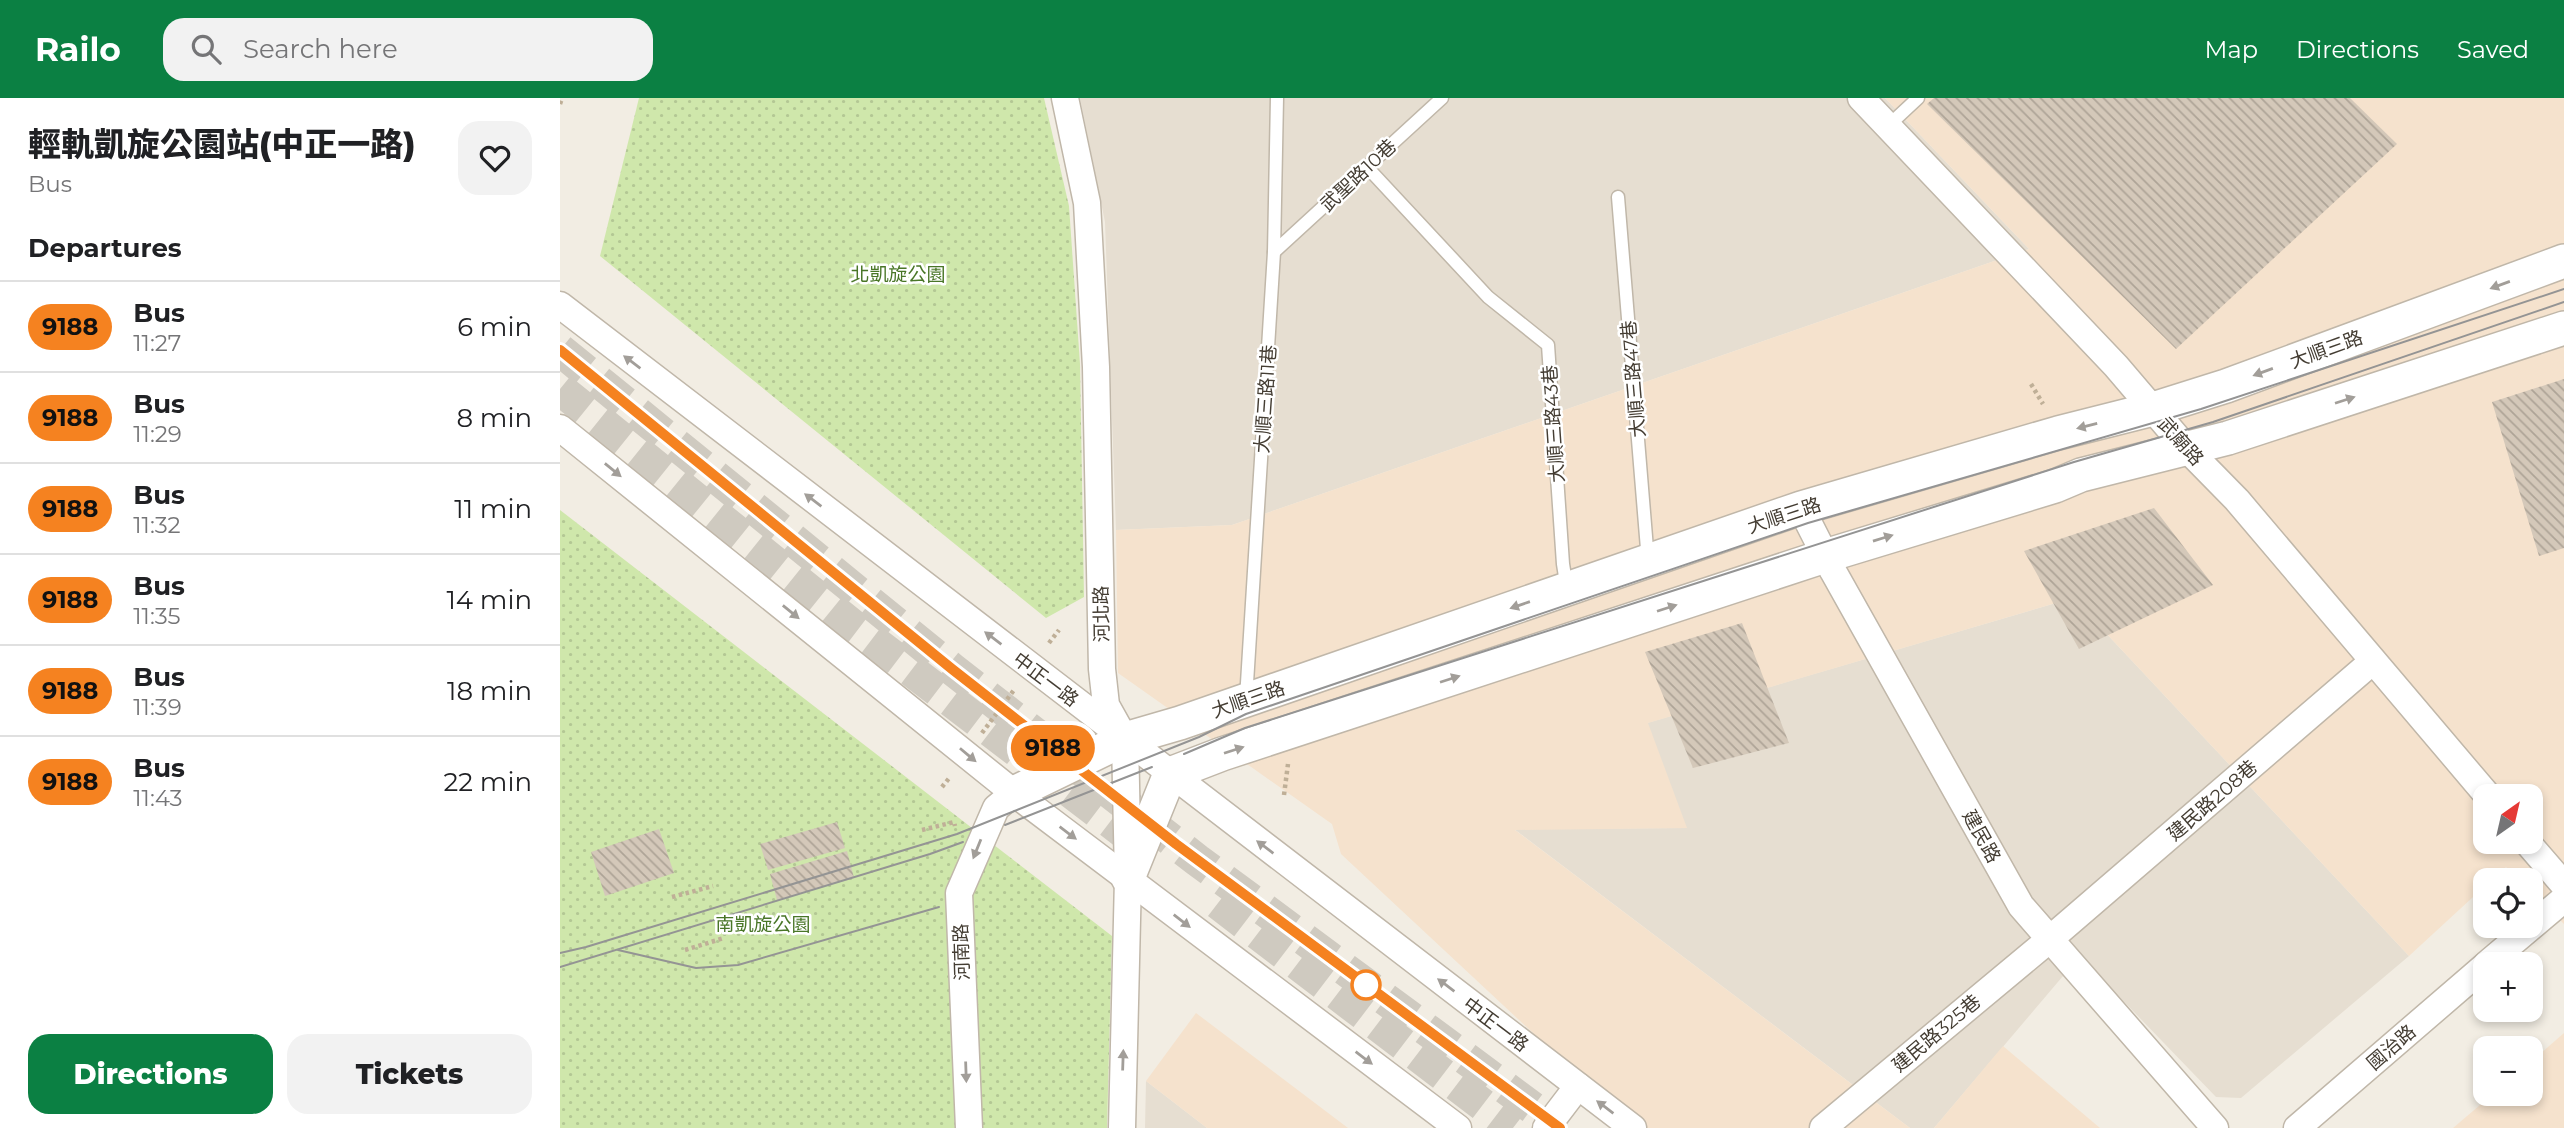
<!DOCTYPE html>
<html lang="en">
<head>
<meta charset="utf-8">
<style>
	:root { --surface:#fff; --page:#f2f2f2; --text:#202124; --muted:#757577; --line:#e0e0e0; --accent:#0b8043 }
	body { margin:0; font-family:Montserrat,"Noto Sans TC",sans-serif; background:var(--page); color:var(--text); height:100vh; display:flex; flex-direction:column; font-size:26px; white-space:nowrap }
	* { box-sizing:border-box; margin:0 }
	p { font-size:23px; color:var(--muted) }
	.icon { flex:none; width:38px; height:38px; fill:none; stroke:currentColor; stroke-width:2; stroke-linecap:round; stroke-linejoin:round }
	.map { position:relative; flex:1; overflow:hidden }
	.drawer { display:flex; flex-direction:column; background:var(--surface); width:560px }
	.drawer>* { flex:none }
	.badge { padding:0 14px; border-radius:23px; font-size:24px; line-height:46px }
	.needle { width:46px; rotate:34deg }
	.controls { position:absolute; left:1913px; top:686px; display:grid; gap:14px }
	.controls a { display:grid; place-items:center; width:70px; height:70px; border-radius:14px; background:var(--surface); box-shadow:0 4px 10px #0003; font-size:35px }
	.map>.badge { position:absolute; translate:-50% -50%; box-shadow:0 0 0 4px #fff }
	h2 { padding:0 28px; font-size:26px; line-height:63px }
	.round { display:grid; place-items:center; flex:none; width:74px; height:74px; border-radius:21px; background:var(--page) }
	.summary { display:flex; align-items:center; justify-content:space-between; height:119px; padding:0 28px }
	h1 { font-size:33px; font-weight:800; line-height:52px }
	.action { display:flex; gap:14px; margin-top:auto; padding:14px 28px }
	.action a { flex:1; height:80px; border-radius:21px; background:var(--accent); color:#fff; font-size:28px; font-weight:800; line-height:80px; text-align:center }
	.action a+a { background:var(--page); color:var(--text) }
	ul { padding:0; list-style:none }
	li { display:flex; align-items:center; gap:21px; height:91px; padding:0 28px; border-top:2px solid var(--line) }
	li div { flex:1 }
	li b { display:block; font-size:26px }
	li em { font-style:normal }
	li .badge { min-width:77px; font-weight:700; text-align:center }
	header { display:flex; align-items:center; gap:42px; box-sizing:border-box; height:98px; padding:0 35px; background:var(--accent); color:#fff }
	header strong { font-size:33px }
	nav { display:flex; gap:38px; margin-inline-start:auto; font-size:24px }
	.search { width:490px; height:63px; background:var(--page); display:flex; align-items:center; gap:18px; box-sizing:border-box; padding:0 24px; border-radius:21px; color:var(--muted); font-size:26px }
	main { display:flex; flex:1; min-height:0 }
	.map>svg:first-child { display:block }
	.residential { fill:#e6ded1 }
	.commercial { fill:#f5e2cd; fill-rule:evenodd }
	.grass { fill:url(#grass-dots) }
	.building { fill:url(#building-back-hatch) }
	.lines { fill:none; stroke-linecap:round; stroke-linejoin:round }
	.tertiary-tunnel { stroke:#cfcac0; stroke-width:33; stroke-dasharray:33 17; stroke-linecap:butt }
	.service-casing { stroke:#c0b7a9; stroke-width:15 }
	.minor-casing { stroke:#c0b7a9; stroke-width:29 }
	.tertiary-casing { stroke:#c0b7a9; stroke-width:36 }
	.path { stroke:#bfaf97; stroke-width:4.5; stroke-dasharray:3.5 3.5; stroke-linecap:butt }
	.service { stroke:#fff; stroke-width:12 }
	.minor { stroke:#fff; stroke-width:26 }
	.tertiary { stroke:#fff; stroke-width:33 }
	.tram { stroke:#949494; stroke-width:2 }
	.oneway { fill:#a29e99 }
	.line-casing { stroke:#fff; stroke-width:16 }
	.line { stroke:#f58220; stroke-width:10 }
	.stop-dot { fill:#fff; stroke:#f58220; stroke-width:3.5 }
	.labels { text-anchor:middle; stroke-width:5; stroke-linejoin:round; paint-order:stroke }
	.street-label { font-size:19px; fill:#443d33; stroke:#fff }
	.park-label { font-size:19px; fill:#497627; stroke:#fff }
</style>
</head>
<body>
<header>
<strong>Railo</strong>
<div class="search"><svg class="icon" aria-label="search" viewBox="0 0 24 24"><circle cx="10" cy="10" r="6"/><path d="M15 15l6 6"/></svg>Search here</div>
<nav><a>Map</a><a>Directions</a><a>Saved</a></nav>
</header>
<main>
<section class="drawer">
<div class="summary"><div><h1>輕軌凱旋公園站(中正一路)</h1><p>Bus</p></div><a class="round"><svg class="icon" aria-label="heart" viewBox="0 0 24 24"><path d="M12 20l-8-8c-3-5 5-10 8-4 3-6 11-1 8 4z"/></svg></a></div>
<h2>Departures</h2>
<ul>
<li><span class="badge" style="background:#f58220;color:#111">9188</span><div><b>Bus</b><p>11:27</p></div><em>6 min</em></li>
<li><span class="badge" style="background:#f58220;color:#111">9188</span><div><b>Bus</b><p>11:29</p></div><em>8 min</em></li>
<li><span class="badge" style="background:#f58220;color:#111">9188</span><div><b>Bus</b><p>11:32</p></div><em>11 min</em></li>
<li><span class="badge" style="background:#f58220;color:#111">9188</span><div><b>Bus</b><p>11:35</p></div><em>14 min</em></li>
<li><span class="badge" style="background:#f58220;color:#111">9188</span><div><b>Bus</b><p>11:39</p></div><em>18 min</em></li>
<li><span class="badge" style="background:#f58220;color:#111">9188</span><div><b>Bus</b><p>11:43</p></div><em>22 min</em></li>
</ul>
<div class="action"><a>Directions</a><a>Tickets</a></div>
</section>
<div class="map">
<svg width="2004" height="1030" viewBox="0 0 2004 1030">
	<defs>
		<pattern id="grass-dots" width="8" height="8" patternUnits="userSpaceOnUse" patternTransform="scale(1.75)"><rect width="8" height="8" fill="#cfe7ab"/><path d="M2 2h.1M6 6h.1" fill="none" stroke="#b3c794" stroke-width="1.8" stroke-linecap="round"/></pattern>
		<pattern id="building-back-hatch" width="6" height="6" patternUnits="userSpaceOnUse" patternTransform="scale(1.75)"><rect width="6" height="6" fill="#d4c8b9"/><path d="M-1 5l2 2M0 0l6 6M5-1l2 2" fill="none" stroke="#aea497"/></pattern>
	</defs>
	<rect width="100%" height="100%" fill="#f2ede3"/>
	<g class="residential">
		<polygon points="520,0 1325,0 1469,151 672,427 556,432 545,124"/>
		<polygon points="1513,500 1849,858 1681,1000 1656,999 1520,858 1374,1030 1350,1030 954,731 1126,730 1087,625"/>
		<polygon points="586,983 647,1030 585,1030"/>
	</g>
	<g class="commercial">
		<path d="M 1325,0 L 2004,0 L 2004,826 L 1971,794 L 1970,782 L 1959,782 L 1946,769 L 1932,782 L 1925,782 L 1925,788 L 1849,858 L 1513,500 L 1088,625 L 1127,730 L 955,732 L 1350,1030 L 1086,1030 L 1032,990 L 781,756 L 772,726 L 558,575 L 556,432 L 672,427 L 1469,151 ZM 1925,698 L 1970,698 L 1970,744 L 1925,744 Z"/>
		<polygon points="636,915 788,1030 647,1030 586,983"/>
		<polygon points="2004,935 2004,1030 1893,1030 1933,996 1970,996 1971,964"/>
		<polygon points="1443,948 1540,1030 1374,1030"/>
	</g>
	<g class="grass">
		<polygon points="79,0 484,0 509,108 520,266 524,499 486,520 40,158"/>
		<polygon points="0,412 552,838 547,1030 0,1030"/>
	</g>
	<g class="building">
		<polygon points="1374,0 1790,0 1837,46 1616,251 1367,6"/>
		<polygon points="2004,281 2004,450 1979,458 1932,304"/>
		<polygon points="1594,410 1653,487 1519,551 1464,453"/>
		<polygon points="1182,525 1229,645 1133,670 1085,554"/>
		<polygon points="277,724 285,750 208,772 200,746"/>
		<polygon points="99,731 114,775 45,798 31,754"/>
		<polygon points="287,753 294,780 217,802 210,776"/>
	</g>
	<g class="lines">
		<g class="tertiary-tunnel">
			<polyline points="0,252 392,571 637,762 1000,1030"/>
			<polyline points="0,291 297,531 565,735"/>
			<polyline points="658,805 953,1030"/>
		</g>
		<defs>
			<g id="service">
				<polyline points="1328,28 1358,0"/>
				<polyline points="807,69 928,199 988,247 1003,466 1007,491"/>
				<polyline points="1058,99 1088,463"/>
				<polyline points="714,154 882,0"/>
				<polyline points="686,601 714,154 717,0"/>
			</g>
			<g id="minor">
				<polyline points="505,0 527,105 536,269 542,571 546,607 565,641 568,780 562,1030"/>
				<polyline points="1301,0 1556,268 1626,350 1677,402 1928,698"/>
				<polyline points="0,207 1073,1030"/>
				<polyline points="0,330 454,695 898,1030"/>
				<polyline points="1241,410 1273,473 1461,808 1655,1030"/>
				<polyline points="1967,744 2004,787"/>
				<polyline points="1927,866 2004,801"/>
				<polyline points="409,1030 399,795 436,710 454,695"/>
				<polyline points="986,1030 1018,988"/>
				<polyline points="1263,1030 1490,841 1813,563"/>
				<polyline points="1737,1030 1925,868"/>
			</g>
			<g id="tertiary">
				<polyline points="454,695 565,641 620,625 1241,410 1498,335 1593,311 1666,288 2004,163"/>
				<polyline points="568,780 610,676 662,656 1265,458 1495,388 1521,377 1668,340 2004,230"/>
			</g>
		</defs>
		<use href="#service" class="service-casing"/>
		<use href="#minor" class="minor-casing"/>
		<use href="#tertiary" class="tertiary-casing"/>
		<g class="path">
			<polyline points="0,6 2,0"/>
			<polyline points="1471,286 1483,306"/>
			<polyline points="489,545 499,532"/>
			<polyline points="422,635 454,592"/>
			<polyline points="382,689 390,679"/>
			<polyline points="724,697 728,666"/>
			<polyline points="362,732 394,724 395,728"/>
			<polyline points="112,799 153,788"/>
			<polyline points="125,852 164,840"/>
		</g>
		<use href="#service" class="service"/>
		<use href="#minor" class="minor"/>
		<use href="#tertiary" class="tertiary"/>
		<g class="tram">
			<polyline points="624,656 685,630 1514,364 1653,324 2004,204"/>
			<polyline points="445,727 592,669"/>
			<polyline points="58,852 136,870 178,867 379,809"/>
			<polyline points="0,855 26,849 397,736 639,639 686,616 1248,425 1641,311 2004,191"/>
			<polyline points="0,869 370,756 403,744"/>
		</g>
	</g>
	<defs><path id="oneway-solid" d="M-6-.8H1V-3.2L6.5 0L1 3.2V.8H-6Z" transform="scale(1.75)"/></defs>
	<g class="oneway">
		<use href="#oneway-solid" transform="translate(1940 187) rotate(160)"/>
		<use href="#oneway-solid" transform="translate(72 264) rotate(-143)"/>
		<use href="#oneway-solid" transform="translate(1703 274) rotate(160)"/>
		<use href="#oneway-solid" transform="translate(1785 302) rotate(-18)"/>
		<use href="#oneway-solid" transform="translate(1527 328) rotate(166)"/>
		<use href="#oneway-solid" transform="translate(53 372) rotate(39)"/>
		<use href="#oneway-solid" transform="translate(253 402) rotate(-143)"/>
		<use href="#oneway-solid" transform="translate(1323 440) rotate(-17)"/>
		<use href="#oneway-solid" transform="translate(960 507) rotate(161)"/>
		<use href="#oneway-solid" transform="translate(1107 510) rotate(-18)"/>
		<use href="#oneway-solid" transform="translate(231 514) rotate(39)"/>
		<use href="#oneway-solid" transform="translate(433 540) rotate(-143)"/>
		<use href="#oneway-solid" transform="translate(890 581) rotate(-18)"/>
		<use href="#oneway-solid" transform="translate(674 652) rotate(-18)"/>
		<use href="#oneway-solid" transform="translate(408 657) rotate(40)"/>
		<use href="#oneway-solid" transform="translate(508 735) rotate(37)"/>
		<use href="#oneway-solid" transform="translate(705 749) rotate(-143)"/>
		<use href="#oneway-solid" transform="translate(417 751) rotate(112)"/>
		<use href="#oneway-solid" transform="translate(622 823) rotate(38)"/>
		<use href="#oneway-solid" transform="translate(886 887) rotate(-143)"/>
		<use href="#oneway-solid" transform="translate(804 960) rotate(37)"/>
		<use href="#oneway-solid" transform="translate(563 962) rotate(-88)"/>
		<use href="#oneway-solid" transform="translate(406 974) rotate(88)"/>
		<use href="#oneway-solid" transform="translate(1045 1009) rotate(-143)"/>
	</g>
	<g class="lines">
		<defs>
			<polyline id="line" points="0,252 392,571 616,746 1000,1030"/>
		</defs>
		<use href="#line" class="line-casing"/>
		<use href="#line" class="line"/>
	</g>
	<circle class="stop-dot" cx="806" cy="887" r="14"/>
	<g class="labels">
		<g class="street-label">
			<text transform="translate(798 77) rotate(-43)" y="7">武聖路10巷</text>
			<text transform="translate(1766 251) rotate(-20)" y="7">大順三路</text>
			<text transform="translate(1073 281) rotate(-95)" y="7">大順三路47巷</text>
			<text transform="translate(705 301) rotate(-86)" y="7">大順三路11巷</text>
			<text transform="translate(993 326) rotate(-94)" y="7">大順三路43巷</text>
			<text transform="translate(1621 343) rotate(48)" y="7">武廟路</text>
			<text transform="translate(1224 417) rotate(-18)" y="7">大順三路</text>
			<text transform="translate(541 516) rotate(-91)" y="7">河北路</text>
			<text transform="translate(486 581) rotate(37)" y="7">中正一路</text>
			<text transform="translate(688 601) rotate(-19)" y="7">大順三路</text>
			<text transform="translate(1652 702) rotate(-41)" y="7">建民路208巷</text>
			<text transform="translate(1422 738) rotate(61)" y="7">建民路</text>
			<text transform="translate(401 854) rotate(-92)" y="7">河南路</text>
			<text transform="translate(936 926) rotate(37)" y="7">中正一路</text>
			<text transform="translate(1376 935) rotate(-40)" y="7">建民路325巷</text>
			<text transform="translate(1831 949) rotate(-41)" y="7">國治路</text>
		</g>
		<g class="park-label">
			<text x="338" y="183">北凱旋公園</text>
			<text x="203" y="833">南凱旋公園</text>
		</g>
	</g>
</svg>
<div class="controls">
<a><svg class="needle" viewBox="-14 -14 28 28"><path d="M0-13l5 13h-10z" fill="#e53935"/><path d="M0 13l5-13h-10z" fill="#757577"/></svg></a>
<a><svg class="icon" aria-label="locate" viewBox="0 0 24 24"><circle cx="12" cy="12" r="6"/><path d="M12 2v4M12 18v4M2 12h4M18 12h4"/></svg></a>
<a>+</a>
<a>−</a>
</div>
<b class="badge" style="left:493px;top:650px;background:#f58220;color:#111">9188</b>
</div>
</main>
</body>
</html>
